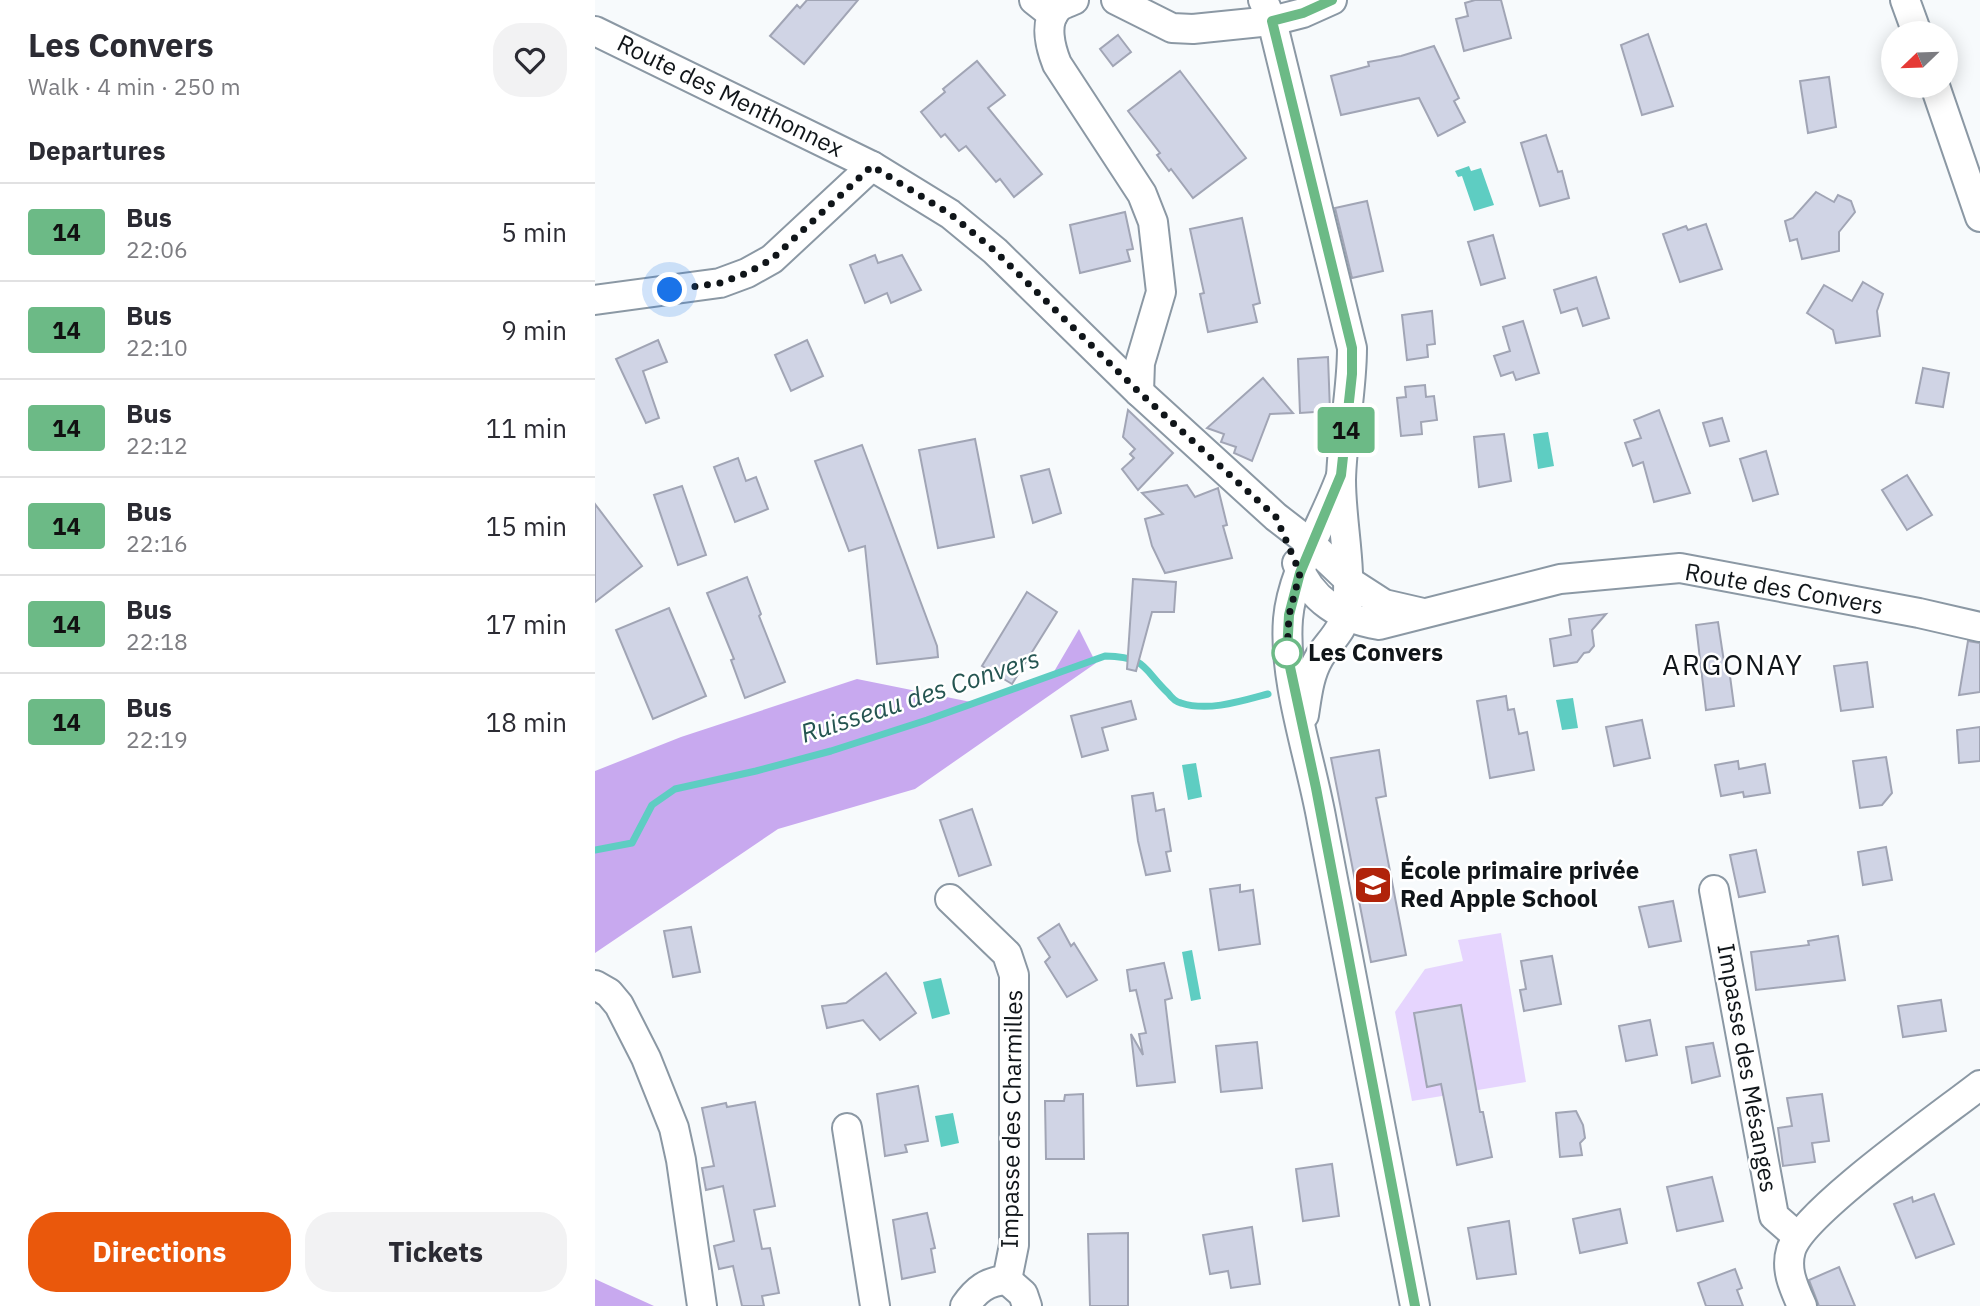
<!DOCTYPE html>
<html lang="en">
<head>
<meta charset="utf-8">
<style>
	:root { --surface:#fff; --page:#f2f2f3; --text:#2b2b33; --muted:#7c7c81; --line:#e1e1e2; --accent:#ea580c }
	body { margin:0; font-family:"IBM Plex Sans",sans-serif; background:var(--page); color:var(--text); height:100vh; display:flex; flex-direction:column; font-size:26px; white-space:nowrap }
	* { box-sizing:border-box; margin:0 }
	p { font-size:23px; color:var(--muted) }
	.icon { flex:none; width:38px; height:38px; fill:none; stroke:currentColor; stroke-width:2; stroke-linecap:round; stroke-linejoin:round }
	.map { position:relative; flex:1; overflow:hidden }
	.panel { display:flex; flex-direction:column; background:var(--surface); width:595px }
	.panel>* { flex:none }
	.badge { padding:0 14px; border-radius:5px; font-size:24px; line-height:46px }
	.needle { width:46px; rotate:247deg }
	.buttons { position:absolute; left:1286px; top:21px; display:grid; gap:14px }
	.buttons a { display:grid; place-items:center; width:77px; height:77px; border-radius:50%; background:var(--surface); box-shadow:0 4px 18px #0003; font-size:35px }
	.you { position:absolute; width:35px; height:35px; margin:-18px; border:5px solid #fff; border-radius:50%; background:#1a73e8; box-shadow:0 0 0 10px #1a73e833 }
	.map>.badge { position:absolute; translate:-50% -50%; box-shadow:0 0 0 4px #fff }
	h2 { padding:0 28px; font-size:26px; line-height:63px }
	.round { display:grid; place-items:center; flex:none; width:74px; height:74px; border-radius:28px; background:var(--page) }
	.summary { display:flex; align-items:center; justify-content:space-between; height:119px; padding:0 28px }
	h1 { font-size:33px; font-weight:700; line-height:52px }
	.action { display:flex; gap:14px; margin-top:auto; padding:14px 28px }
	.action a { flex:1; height:80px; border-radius:28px; background:var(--accent); color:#fff; font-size:28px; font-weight:700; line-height:80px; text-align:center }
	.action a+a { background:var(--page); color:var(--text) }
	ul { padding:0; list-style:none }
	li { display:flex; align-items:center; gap:21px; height:98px; padding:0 28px; border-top:2px solid var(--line) }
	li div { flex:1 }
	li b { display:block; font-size:26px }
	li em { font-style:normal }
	li .badge { min-width:77px; font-weight:700; text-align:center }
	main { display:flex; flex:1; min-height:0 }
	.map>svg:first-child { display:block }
	.green { fill:#e6d5fe }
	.forest { fill:#c8a9ef }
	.water { fill:#5ecdc2 }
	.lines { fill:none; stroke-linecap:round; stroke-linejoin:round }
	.stream { stroke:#5ecdc2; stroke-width:7 }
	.building { fill:#d0d4e5; stroke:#a1a5b5; stroke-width:2 }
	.minor-casing { stroke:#8b98a4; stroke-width:32 }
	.minor { stroke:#fff; stroke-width:28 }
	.line-casing { stroke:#fff; stroke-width:16 }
	.line { stroke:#6cba86; stroke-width:10 }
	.walk { stroke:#101519; stroke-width:7; stroke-dasharray:0 12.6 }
	.stop-dot { fill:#fff; stroke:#6cba86; stroke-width:3.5 }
	.labels { text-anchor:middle; stroke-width:5; stroke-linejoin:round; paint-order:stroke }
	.street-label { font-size:24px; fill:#101519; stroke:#fff }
	.stop-label { font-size:24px; font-weight:bold; fill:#101519; stroke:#fff; text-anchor:start }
	.poi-label { font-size:24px; font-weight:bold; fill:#101519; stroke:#fff; text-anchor:start }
	.water-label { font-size:26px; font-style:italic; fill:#255551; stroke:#fff }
	.quarter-label { font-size:28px; letter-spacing:2px; fill:#101519; stroke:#fff }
</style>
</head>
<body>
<main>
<section class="panel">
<div class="summary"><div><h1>Les Convers</h1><p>Walk · 4 min · 250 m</p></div><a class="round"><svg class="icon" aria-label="heart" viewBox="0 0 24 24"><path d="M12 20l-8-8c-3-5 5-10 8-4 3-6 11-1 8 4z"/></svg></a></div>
<h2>Departures</h2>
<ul>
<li><span class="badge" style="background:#6cba86;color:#111">14</span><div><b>Bus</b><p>22:06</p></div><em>5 min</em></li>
<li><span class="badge" style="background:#6cba86;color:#111">14</span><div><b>Bus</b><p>22:10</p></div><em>9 min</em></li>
<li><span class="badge" style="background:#6cba86;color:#111">14</span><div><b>Bus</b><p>22:12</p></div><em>11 min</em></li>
<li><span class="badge" style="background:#6cba86;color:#111">14</span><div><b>Bus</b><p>22:16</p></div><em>15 min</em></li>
<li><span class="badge" style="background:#6cba86;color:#111">14</span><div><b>Bus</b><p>22:18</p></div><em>17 min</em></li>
<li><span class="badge" style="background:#6cba86;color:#111">14</span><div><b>Bus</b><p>22:19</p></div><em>18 min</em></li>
</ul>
<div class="action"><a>Directions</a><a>Tickets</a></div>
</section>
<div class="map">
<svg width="1385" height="1306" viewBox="0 0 1385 1306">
	<rect width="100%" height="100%" fill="#f7fafc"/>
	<polygon class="green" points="906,933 931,1082 817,1101 800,1012 830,969 868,961 863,940"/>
	<g class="forest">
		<polygon points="484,629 501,663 320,789 183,829 0,953 0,771 86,737 262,679 376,702 457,675"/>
		<polygon points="0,1279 59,1306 0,1306"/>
	</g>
	<g class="water">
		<polygon points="874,166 876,171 886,168 899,205 879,211 867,176 863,177 860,171"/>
		<polygon points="953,432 959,466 943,469 938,434"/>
		<polygon points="978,698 983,728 967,730 961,700"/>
		<polygon points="601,763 607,797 593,800 587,765"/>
		<polygon points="597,950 606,999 596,1001 587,952"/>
		<polygon points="346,978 355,1014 337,1019 328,982"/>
		<polygon points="358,1113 364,1143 346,1147 340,1116"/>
	</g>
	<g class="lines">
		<path class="stream" d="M 0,850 L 37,843 L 57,805 L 80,789 L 161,771 L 236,751 L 332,720 L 510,656 C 552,657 547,668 573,693 C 576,697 581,702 586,703 C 613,712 647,701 673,694"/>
	</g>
	<g class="building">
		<polygon points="212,0 263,0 209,64 175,36 202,5 205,8"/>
		<polygon points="880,0 906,0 916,38 869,51 861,19 873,16 870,3"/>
		<polygon points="1053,34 1078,106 1047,115 1026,45"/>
		<polygon points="523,35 536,52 518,66 505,49"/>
		<polygon points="839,46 864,98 859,101 870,122 843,136 824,98 746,115 736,76 774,66 773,62 806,56"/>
		<polygon points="382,61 410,95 393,108 447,174 419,197 405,179 401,182 371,146 364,151 350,134 346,137 326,112 350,92 348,89"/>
		<polygon points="585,71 651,158 598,198 576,169 574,171 562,155 565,153 533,111"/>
		<polygon points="1234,77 1241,127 1213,133 1205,81"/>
		<polygon points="951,135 963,172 967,171 974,198 945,206 926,143"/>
		<polygon points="1221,192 1239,202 1243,195 1256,201 1260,212 1244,232 1244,251 1207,259 1202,239 1195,241 1190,221 1198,218"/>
		<polygon points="772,201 788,271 757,278 740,208"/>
		<polygon points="530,212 538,249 532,250 535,261 485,273 475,225"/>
		<polygon points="647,218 665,303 658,305 662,322 613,332 605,294 609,293 595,229"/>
		<polygon points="1111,224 1127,269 1085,282 1068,234 1091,226 1093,230"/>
		<polygon points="898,235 910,278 886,285 873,242"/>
		<polygon points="280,255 283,263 307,255 326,290 296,303 292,293 270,303 255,265"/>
		<polygon points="1001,277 1014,318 988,326 982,308 966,313 959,290"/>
		<polygon points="1268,282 1288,294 1282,311 1285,336 1241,343 1238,330 1212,313 1229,285 1257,301"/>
		<polygon points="837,311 840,344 832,345 833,357 812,360 807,315"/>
		<polygon points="928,321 944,373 921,380 918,372 906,376 899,356 915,351 908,327"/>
		<polygon points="63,340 72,362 48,371 64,418 51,423 21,359"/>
		<polygon points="212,340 228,376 196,391 180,355"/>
		<polygon points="733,357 735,411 705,413 703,359"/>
		<polygon points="1328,368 1354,373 1348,407 1321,403"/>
		<polygon points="668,378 698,413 675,414 657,461 639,453 641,447 626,442 629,434 612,428"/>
		<polygon points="830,385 831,397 839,396 842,420 826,422 827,434 806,436 802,398 811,397 810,387"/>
		<polygon points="533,410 578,453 543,490 527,469 539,458 535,454 540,449 528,437"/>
		<polygon points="1064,410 1095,493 1059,502 1048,462 1038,466 1030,443 1046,438 1039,420"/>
		<polygon points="1127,418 1134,441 1115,446 1108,423"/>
		<polygon points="909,434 916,481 884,487 879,437"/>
		<polygon points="380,439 399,537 343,548 324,450"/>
		<polygon points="267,445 342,646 343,657 282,664 270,546 254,551 220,461"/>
		<polygon points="1171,451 1183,494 1158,501 1145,459"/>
		<polygon points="143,458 151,481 161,477 173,509 140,522 119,467"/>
		<polygon points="454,469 466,513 438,523 426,476"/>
		<polygon points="1312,475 1337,515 1312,530 1287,490"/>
		<polygon points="592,485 600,497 623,488 632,525 628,526 637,558 570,573 557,546 550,519 568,514 547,493"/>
		<polygon points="87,486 111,555 83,565 59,495"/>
		<polygon points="0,504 47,566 0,602"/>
		<polygon points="152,577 166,614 164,616 190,682 150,698 136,660 139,659 112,593"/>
		<polygon points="538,579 581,582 579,612 557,612 541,671 532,669"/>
		<polygon points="432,592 462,612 417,684 387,666"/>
		<polygon points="74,608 111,696 58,719 21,630"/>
		<polygon points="1011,614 997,630 999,646 994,652 989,653 982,662 959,666 955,639 976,635 974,619"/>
		<polygon points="1123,622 1129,662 1133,661 1139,706 1111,710 1101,625"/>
		<polygon points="1373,641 1385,643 1385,692 1364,695"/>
		<polygon points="1272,662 1278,707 1246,711 1239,666"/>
		<polygon points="911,696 913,710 919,709 924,734 932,732 939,770 895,778 882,701"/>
		<polygon points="536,701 541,719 507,728 513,750 487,757 476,716"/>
		<polygon points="1047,720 1055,758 1019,766 1011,727"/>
		<polygon points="1385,727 1385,761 1364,763 1362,730"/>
		<polygon points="784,750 791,796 781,798 811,955 776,962 736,758"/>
		<polygon points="1291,757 1297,793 1287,805 1265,808 1258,761"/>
		<polygon points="1143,761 1144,769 1170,764 1175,793 1149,797 1148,792 1126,796 1120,765"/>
		<polygon points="558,793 561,811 569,809 576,851 571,852 575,871 551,875 543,841 537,796"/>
		<polygon points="377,809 396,865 364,876 345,820"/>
		<polygon points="1291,847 1297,880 1268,885 1263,852"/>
		<polygon points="1161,850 1170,892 1144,897 1135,855"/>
		<polygon points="645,885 645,892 658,890 665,944 624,950 615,889"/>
		<polygon points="1078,901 1086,941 1054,947 1044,907"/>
		<polygon points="464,924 476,946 479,943 502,980 472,997 450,962 455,957 443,938"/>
		<polygon points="96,927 105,972 78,977 69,931"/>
		<polygon points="1243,936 1250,980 1161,990 1156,952 1214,945 1213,941"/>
		<polygon points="957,956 966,1004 929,1011 925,990 931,989 926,961"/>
		<polygon points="569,963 577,998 570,1000 580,1082 542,1086 536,1034 548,1055 544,1034 551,1033 541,990 535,991 532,970"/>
		<polygon points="291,973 321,1013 285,1040 268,1020 232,1028 227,1006 251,1003"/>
		<polygon points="1346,1000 1351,1031 1308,1037 1303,1006"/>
		<polygon points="866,1005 885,1112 888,1112 897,1157 862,1165 846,1084 832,1087 819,1013"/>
		<polygon points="1055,1020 1062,1055 1031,1061 1024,1026"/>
		<polygon points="662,1042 667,1088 626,1092 621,1046"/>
		<polygon points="1118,1043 1125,1076 1097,1083 1091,1047"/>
		<polygon points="323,1086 333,1141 310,1145 312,1152 290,1156 282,1094"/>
		<polygon points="488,1094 489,1159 451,1159 450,1101 469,1101 470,1095"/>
		<polygon points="1227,1094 1234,1141 1217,1143 1220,1162 1188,1166 1183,1128 1197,1126 1192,1098"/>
		<polygon points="160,1102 180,1206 159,1210 167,1249 175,1248 184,1293 167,1296 169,1306 147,1306 138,1266 124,1269 119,1246 139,1241 128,1186 111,1190 107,1168 119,1166 107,1108 131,1103 132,1107"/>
		<polygon points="981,1111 988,1125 990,1138 985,1143 987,1155 965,1157 961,1113"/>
		<polygon points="737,1164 744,1216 708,1221 701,1169"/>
		<polygon points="1117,1177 1128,1221 1082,1231 1072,1187"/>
		<polygon points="1339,1194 1359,1244 1321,1258 1299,1204 1317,1197 1318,1202"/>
		<polygon points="1025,1209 1032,1243 985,1253 978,1219"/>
		<polygon points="332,1213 340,1248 336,1249 340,1272 307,1279 298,1220"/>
		<polygon points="914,1221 921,1274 882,1279 873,1228"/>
		<polygon points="657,1227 665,1284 636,1288 633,1271 615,1274 608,1235"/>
		<polygon points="533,1233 533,1306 495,1306 493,1234"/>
		<polygon points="1244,1267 1260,1306 1224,1306 1214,1280"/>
		<polygon points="1140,1269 1147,1288 1142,1290 1148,1306 1111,1306 1103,1283"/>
	</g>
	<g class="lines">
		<defs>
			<g id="minor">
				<polyline points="439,0 458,15"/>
				<path d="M 479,0 C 475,2 467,4 463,8 C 448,22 456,49 462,64 L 547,194 L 558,222 L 566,292 L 545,363 L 544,392"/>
				<polyline points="521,0 577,28 598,29 677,21 708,13 737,0"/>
				<path d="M 668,0 L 677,21 L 757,348 C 757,392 747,436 746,480 C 746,524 758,570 751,613 C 749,630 732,644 724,658 C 714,675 712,696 709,715"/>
				<polyline points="1310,0 1322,33"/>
				<polyline points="0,31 277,166 355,214 400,251 544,392 681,517 716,544 758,584 789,604 828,613"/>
				<polyline points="1340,86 1385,217"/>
				<polyline points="0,300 125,283 152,273 177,259 277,166"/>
				<path d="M 746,476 C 730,521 697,571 693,619 C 688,682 716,759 727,822 C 758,983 789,1145 820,1306"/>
				<path d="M 702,563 C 715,600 747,619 784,625 L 965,579 L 1085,568 L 1324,613 L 1385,627"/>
				<polyline points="1119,890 1179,1216 1202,1236"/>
				<polyline points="355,899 412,954 419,975 419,1245 412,1280"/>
				<polyline points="0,985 14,993 24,1005 51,1058 79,1128 86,1160 107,1306"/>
				<polyline points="252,1128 280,1306"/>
				<path d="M 370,1306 C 381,1290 392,1281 412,1280 L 428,1294 L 432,1306"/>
				<path d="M 1207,1306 C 1199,1288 1190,1270 1196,1250 C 1207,1213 1348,1114 1385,1085"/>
			</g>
		</defs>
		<use href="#minor" class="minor-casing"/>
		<use href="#minor" class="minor"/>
	</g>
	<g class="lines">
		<defs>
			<polyline id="line" points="737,0 708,13 677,21 757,348 757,374 746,475 705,573 694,615 692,653 721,788 820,1306"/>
		</defs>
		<use href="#line" class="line-casing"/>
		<use href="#line" class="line"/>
		<polyline class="walk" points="75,290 125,283 152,273 177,259 277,166 355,214 400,251 544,392 681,517 705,573 694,615 692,653"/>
	</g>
	<defs>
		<symbol id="school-square" viewBox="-11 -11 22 22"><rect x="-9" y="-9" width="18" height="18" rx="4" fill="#b0230a" stroke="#fff"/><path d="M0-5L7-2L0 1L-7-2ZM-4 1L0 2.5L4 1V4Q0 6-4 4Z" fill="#fff"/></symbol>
	</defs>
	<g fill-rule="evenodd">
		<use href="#school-square" x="756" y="863" width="44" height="44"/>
	</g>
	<circle class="stop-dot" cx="692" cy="653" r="14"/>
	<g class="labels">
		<g class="street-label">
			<text transform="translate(135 96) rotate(26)" y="8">Route des Menthonnex</text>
			<text transform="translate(1189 589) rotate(10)" y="8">Route des Convers</text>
			<text transform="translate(1152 1068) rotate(80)" y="8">Impasse des Mésanges</text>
			<text transform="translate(417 1119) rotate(-89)" y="8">Impasse des Charmilles</text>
		</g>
		<g class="stop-label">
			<text x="713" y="661">Les Convers</text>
		</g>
		<g class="poi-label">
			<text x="805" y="879">École primaire privée<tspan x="805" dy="28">Red Apple School</tspan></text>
		</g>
		<g class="water-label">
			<text transform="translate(325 696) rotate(-18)" y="9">Ruisseau des Convers</text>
		</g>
		<g class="quarter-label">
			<text x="1138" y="675">ARGONAY</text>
		</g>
	</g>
</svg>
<div class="buttons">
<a><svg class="needle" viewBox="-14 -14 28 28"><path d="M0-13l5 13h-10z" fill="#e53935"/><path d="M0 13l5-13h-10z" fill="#7c7c81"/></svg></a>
</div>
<div class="you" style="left:75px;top:290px"></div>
<b class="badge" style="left:751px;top:430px;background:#6cba86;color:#111">14</b>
</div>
</main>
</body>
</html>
